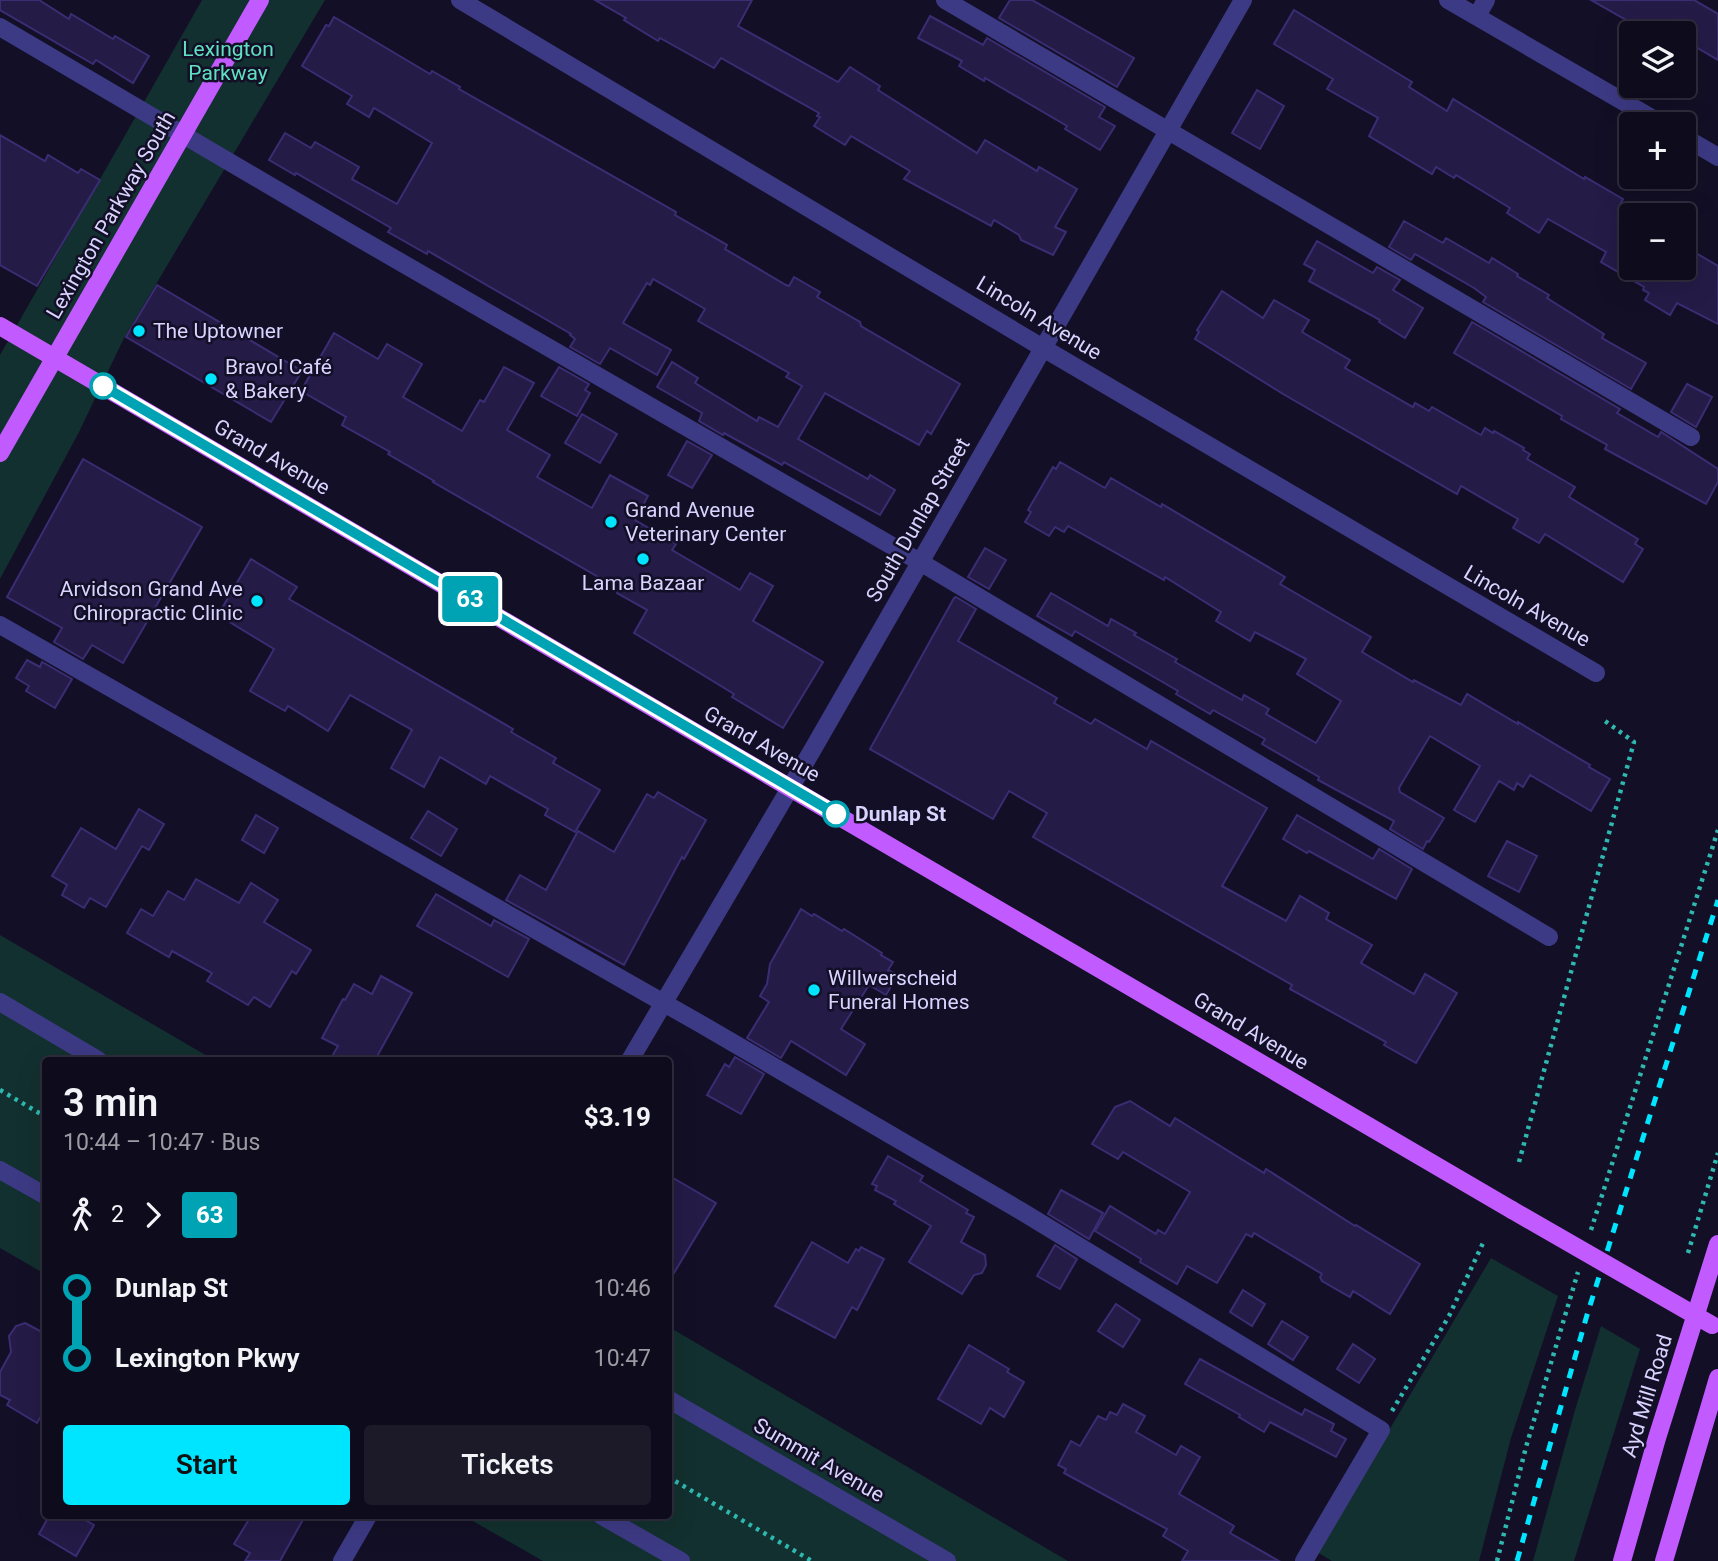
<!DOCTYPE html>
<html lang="en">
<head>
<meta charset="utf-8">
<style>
	:root { --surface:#0e0b1c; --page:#1c1929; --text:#f1f3f6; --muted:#9b9ba3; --line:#2e2b3b; --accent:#00e5ff }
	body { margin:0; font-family:Roboto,sans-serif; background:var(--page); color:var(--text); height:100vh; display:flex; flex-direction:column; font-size:26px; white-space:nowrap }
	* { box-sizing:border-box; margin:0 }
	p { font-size:23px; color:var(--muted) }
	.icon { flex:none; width:38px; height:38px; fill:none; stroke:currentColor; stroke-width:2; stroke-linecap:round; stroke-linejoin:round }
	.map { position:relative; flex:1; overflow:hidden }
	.details { position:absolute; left:42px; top:1057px; width:630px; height:462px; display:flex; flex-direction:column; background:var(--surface); border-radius:7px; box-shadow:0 7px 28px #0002,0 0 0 2px var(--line) }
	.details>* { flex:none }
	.badge { padding:0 14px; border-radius:5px; font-size:24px; line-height:46px }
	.buttons { position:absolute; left:1619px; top:21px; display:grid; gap:14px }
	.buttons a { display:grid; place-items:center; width:77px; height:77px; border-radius:7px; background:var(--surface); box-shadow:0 7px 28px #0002,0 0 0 2px var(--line); font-size:35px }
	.map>.badge { position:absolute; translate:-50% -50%; box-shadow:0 0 0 4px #fff }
	.legs { display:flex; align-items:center; gap:10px; height:77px; padding:0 21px; font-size:23px }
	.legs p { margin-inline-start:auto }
	.summary { display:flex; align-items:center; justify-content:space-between; height:119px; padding:0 21px }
	h1 { font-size:38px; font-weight:600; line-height:52px }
	.action { display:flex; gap:14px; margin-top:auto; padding:14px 21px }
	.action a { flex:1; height:80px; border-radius:7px; background:var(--accent); color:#111; font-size:28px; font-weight:600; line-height:80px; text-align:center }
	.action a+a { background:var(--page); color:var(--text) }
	ul { padding:0 21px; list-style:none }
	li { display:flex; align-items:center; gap:24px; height:70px; font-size:26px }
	li i { display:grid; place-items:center; width:10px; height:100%; margin:0 9px; background:currentColor }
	li i::after { content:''; width:18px; height:18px; margin:-9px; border:5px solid; border-radius:50%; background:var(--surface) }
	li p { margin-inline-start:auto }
	li:first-child i { background:linear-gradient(#0000 50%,currentColor 0) }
	li:last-child i { background:linear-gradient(currentColor 50%,#0000 0) }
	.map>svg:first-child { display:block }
	.green { fill:#12302f }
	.building { fill:#241b47; stroke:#3b2d73; stroke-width:2 }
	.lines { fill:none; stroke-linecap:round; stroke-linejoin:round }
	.path { stroke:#2fb8b0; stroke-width:4.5; stroke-dasharray:3.5 5; stroke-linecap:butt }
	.minor { stroke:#3d3a85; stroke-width:18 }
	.major { stroke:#c25bff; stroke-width:18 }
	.rail { stroke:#00e5ff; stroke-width:5; stroke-dasharray:10 9; stroke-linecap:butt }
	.major-bridge { stroke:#c25bff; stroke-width:18 }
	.line-1-casing { stroke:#fff; stroke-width:16 }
	.line-1 { stroke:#00a3b4; stroke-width:10 }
	.poi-dot { fill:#00e5ff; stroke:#130f26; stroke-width:2.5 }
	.stop-1-dot { fill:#fff; stroke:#00a3b4; stroke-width:3.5 }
	.labels { text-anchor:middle; stroke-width:5; stroke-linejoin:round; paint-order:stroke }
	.park-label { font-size:21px; fill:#5fe0c0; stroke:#130f26 }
	.street-label { font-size:21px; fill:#d9d4ff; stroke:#130f26 }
	.poi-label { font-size:21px; fill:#d9d4ff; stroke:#130f26; text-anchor:start }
	.stop-label { font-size:21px; font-weight:bold; fill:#d9d4ff; stroke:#130f26; text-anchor:start }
</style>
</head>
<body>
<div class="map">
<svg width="1718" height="1561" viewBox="0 0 1718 1561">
	<rect width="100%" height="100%" fill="#130f26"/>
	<g class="green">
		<polygon points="202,0 325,0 124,338 79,432 0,579 0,355"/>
		<polygon points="0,935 214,1060 46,1060 45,1274 0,1248"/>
		<polygon points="1491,1258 1558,1296 1511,1438 1479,1561 1332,1561 1317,1552"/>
		<polygon points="1601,1326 1640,1349 1574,1561 1533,1561 1575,1410"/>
		<polygon points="669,1327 1068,1561 543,1561 464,1516 668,1516"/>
	</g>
	<g class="building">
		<polygon points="0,0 39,0 69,19 71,14 113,39 115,36 149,56 133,83 96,60 93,64 0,10"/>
		<polygon points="595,0 752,0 738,26 838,82 850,67 880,86 878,90 977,153 985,140 1037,171 1039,167 1077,189 1055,227 1066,232 1053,255 1021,240 1019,235 994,220 991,226 904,179 910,171 851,136 845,145 814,126 820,117 817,116 819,113 721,58 714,68 660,38 658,41 624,20 626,18"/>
		<polygon points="1010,0 1032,0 1134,58 1117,87 999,18"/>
		<polygon points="1591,0 1694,0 1718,14 1718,60 1684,40 1684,33 1649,33"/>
		<polygon points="1294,10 1412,82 1409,87 1447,111 1453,99 1584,179 1585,177 1623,199 1618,208 1629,214 1631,210 1631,268 1684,268 1684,246 1718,266 1718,324 1677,303 1670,315 1645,300 1649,293 1643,290 1644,287 1601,262 1606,252 1548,219 1539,233 1507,213 1510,208 1456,175 1454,178 1436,167 1432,174 1369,136 1378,118 1327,89 1333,79 1274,44"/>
		<polygon points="930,16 983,45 987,38 1105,107 1099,117 1115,126 1100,150 1065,129 1067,126 985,78 984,81 959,66 962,61 918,38"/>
		<polygon points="334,17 430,74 432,71 460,87 459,89 676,212 675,215 727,245 725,249 786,285 789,286 794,277 820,292 817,297 860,322 861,326 960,384 931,434 927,431 919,445 825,393 798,439 868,479 870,475 895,490 880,515 784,462 782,465 724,433 723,435 699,421 702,413 657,387 672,362 698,378 695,383 757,421 759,417 778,427 802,386 786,377 789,373 698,321 705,309 653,279 650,285 647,283 623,323 671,350 657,375 610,348 600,364 570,347 575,339 570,335 571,334 428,251 427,254 388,232 391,228 296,173 295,175 269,160 285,133 311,148 315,142 359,167 352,179 397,204 432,143 374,108 369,117 347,104 352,96 302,66 326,25 329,26"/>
		<polygon points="1257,90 1284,106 1260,149 1232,133"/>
		<polygon points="0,135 45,161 48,155 78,173 81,169 100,180 37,286 0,265"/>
		<polygon points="1404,221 1443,243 1446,238 1489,263 1492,258 1518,274 1517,276 1549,295 1547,298 1604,334 1602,338 1646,363 1631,389 1483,302 1486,297 1474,288 1415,254 1411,260 1389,247"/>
		<polygon points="1317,241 1373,273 1377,267 1400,280 1393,290 1423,308 1405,338 1379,322 1380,320 1309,281 1315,270 1304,264"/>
		<polygon points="157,285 302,371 271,422 126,337"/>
		<polygon points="1222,291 1263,318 1274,300 1309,320 1302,332 1350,360 1345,368 1413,407 1415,403 1429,411 1432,407 1481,435 1485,428 1493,433 1494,431 1524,448 1523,450 1530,454 1527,459 1575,487 1569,497 1638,539 1635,544 1643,549 1623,582 1545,534 1539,543 1513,528 1518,519 1461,486 1457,494 1283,394 1195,339 1199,332 1197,330"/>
		<polygon points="1472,322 1620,409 1617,413 1658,437 1661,432 1718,469 1718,482 1706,504 1605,449 1607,445 1561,419 1562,416 1454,353"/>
		<polygon points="334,333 378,359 387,344 422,364 403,397 462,431 480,400 484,402 504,367 534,383 507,430 550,455 537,477 592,508 610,475 648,496 635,520 676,544 672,550 740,590 750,573 773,586 753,621 823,662 783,728 732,697 734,694 634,633 647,610 617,593 619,589 433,482 434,481 388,454 390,452 342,425 346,417 301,391"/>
		<polygon points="559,367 589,384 585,390 590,393 577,416 541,396"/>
		<polygon points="1687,384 1712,397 1696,427 1671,412"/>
		<polygon points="582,414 617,434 600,463 565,443"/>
		<polygon points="687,441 712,455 692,488 668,475"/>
		<polygon points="83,459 202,527 123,663 92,645 83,659 54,642 62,628 7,597"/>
		<polygon points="1060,462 1105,488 1111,478 1161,507 1162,504 1285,577 1280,584 1371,637 1362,652 1413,682 1414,680 1461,705 1467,694 1518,724 1518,722 1590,765 1589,767 1610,779 1591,811 1530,775 1523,787 1517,783 1514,790 1499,781 1475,822 1454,810 1480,766 1430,736 1399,788 1400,792 1444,818 1429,842 1427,841 1423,849 1390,829 1394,821 1318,780 1319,777 1262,744 1265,739 1213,710 1210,714 1176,694 1178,691 1075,631 1072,636 1037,616 1051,593 1108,626 1111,619 1136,633 1134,635 1177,659 1175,662 1242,700 1244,695 1269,709 1266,714 1316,743 1341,701 1297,674 1306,659 1255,632 1250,641 1216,621 1221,612 1165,577 1164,580 1068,526 1064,532 1055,527 1049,536 1025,522 1031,512 1028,510 1053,467 1056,469"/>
		<polygon points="985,548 1006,560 989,589 968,577"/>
		<polygon points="251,559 297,587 289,599 513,729 511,732 556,758 553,763 600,790 575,832 545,815 548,809 490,776 486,784 440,757 424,787 391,768 412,730 350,695 328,731 288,706 285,711 250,691 274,649 218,615"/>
		<polygon points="956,597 976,609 958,641 1057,698 1054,703 1091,724 1095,719 1147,749 1151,741 1267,808 1222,886 1286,921 1300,896 1329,913 1326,919 1372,945 1361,963 1414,994 1425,974 1457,993 1416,1063 1384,1045 1386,1042 1290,989 1292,985 1033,837 1047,813 1009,791 993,819 870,749 954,598"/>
		<polygon points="27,660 40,667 42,662 72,679 55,708 26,691 29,686 16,678"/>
		<polygon points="658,792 706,820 684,859 682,857 624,965 506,900 520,875 546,890 578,831 614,852 647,794 654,798"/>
		<polygon points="139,809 164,824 149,850 142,846 106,907 90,898 84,908 62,895 67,885 52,876 81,828 116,849"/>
		<polygon points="428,811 457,829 441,856 411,838"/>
		<polygon points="256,815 278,828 264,853 242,840"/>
		<polygon points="1297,815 1373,859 1379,849 1412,869 1396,899 1309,851 1307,853 1283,839"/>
		<polygon points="1507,841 1537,856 1519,892 1488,876"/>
		<polygon points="196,879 239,903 251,883 278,900 264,922 311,950 296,974 292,971 270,1007 254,997 248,1005 207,981 212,973 172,951 169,957 127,933 141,909 153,916 168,891 184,900"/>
		<polygon points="436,894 491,926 494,920 529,939 508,977 417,926"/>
		<polygon points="801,909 812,916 814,914 842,931 844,929 882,953 881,955 893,962 888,970 898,975 886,995 869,985 841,1029 865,1044 846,1075 791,1041 781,1058 747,1038 769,1002 760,996 767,984 770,964"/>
		<polygon points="381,976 412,993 375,1060 330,1060 338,1046 322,1038 343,999 345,1000 354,984 372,994"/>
		<polygon points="735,1057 764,1074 741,1114 707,1095 725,1064 729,1067"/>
		<polygon points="1130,1101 1170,1126 1175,1118 1264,1173 1266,1169 1355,1226 1356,1225 1420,1264 1390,1314 1353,1291 1350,1297 1322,1281 1320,1277 1322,1274 1254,1233 1252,1237 1246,1234 1217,1283 1187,1266 1177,1284 1140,1262 1141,1259 1095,1231 1110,1206 1156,1234 1158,1230 1165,1234 1190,1192 1123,1152 1118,1159 1092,1144 1115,1107"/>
		<polygon points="888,1156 923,1176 920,1181 968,1210 966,1213 974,1217 961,1242 985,1255 986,1265 982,1273 974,1275 962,1294 909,1262 931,1226 894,1204 896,1201 875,1190 877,1186 872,1184"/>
		<polygon points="668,1175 716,1203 668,1283"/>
		<polygon points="1061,1190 1103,1213 1089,1239 1048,1214"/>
		<polygon points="812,1242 848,1263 856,1249 859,1251 861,1247 884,1259 857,1310 852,1307 835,1338 775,1306"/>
		<polygon points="1055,1245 1077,1259 1060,1289 1037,1276"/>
		<polygon points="1243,1290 1265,1304 1252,1326 1230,1312"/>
		<polygon points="1116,1304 1140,1320 1123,1347 1098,1331"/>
		<polygon points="1282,1321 1308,1337 1293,1360 1268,1344"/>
		<polygon points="25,1323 46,1334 46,1408 37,1423 7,1405 10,1400 0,1395 0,1372 11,1352 9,1336 16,1326"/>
		<polygon points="1353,1344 1375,1359 1359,1383 1337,1369"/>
		<polygon points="969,1345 1009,1369 1007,1372 1024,1382 1004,1417 990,1408 981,1424 938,1399"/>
		<polygon points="1200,1359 1302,1415 1305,1409 1334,1424 1331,1431 1346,1439 1336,1457 1270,1422 1264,1432 1239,1417 1240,1415 1185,1384"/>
		<polygon points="1123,1404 1145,1416 1136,1432 1176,1455 1181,1446 1200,1457 1179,1494 1234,1526 1230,1533 1279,1561 1182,1561 1188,1551 1163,1536 1167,1529 1064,1473 1066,1469 1058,1465 1071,1441 1080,1446 1098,1416 1106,1420 1110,1412 1117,1415"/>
		<polygon points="49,1516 78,1516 94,1525 76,1556 39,1534"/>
		<polygon points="251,1516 305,1516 280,1561 245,1561 250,1553 234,1544"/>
	</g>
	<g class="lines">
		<g class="path">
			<polyline points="0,1090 46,1117"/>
			<polyline points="1519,1162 1634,742 1605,721"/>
			<polyline points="1591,1230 1718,830"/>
			<polyline points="1688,1253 1718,1153"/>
			<polyline points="1392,1411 1449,1316 1483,1243"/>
			<polyline points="668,1477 812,1561"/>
			<polyline points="1497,1561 1526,1447 1578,1272"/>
		</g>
		<g class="minor">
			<polyline points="460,0 1043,348 1596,673"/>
			<polyline points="945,0 1691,437"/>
			<polyline points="1448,0 1662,124"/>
			<polyline points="1477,16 1486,0"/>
			<polyline points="0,27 357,237 920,562 1549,937"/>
			<polyline points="1684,137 1718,157"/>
			<polyline points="0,625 699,1023 1021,1211 1381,1430 1304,1561"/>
			<polyline points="0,1002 98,1060"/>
			<polyline points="630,1060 813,749 1243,0"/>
			<polyline points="0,1170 46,1196"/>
			<polyline points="668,1399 947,1561"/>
			<polyline points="602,1516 681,1561"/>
			<polyline points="342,1561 368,1516"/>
		</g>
		<g class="major">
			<polyline points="0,326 1512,1210"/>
			<polyline points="0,453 260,0"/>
			<polyline points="1622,1561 1657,1438 1718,1244"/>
			<polyline points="1664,1561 1718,1378"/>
		</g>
		<polyline class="rail" points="1517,1561 1587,1315 1718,900"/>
		<polyline class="major-bridge" points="1512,1210 1712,1325"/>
	</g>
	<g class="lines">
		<defs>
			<polyline id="line-1" points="103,386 836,814"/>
		</defs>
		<use href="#line-1" class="line-1-casing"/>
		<use href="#line-1" class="line-1"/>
	</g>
	<g class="poi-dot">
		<circle cx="139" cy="331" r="7"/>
		<circle cx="211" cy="379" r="7"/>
		<circle cx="611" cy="522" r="7"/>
		<circle cx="643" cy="559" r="7"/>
		<circle cx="257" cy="601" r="7"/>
		<circle cx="814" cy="990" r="7"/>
	</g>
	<g class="stop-1-dot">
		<circle cx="103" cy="386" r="12"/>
		<circle cx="836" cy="814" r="12"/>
	</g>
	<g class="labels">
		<g class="park-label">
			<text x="228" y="56">Lexington<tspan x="228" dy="24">Parkway</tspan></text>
		</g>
		<g class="street-label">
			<text transform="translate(111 215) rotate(-60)" y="7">Lexington Parkway South</text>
			<text transform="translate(1039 318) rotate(31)" y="7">Lincoln Avenue</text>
			<text transform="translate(272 457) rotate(30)" y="7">Grand Avenue</text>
			<text transform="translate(918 520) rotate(-60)" y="7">South Dunlap Street</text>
			<text transform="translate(1527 606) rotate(30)" y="7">Lincoln Avenue</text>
			<text transform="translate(762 744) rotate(30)" y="7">Grand Avenue</text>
			<text transform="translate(1251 1031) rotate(31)" y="7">Grand Avenue</text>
			<text transform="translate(1647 1396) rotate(-73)" y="7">Ayd Mill Road</text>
			<text transform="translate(819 1460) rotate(30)" y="7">Summit Avenue</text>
		</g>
		<g class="poi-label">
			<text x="153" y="338">The Uptowner</text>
			<text x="225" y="374">Bravo! Café<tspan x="225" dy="24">&amp; Bakery</tspan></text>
			<text x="625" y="517">Grand Avenue<tspan x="625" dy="24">Veterinary Center</tspan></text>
			<text x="643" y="590" text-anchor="middle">Lama Bazaar</text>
			<text x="243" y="596" text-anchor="end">Arvidson Grand Ave<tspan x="243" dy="24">Chiropractic Clinic</tspan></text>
			<text x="828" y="985">Willwerscheid<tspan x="828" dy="24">Funeral Homes</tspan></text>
		</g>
		<g class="stop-label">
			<text x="855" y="821">Dunlap St</text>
		</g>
	</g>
</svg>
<div class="buttons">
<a><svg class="icon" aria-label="layers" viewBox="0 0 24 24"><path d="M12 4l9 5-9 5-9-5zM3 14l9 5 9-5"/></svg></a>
<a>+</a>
<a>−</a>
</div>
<b class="badge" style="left:470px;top:599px;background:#00a3b4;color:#fff">63</b>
<section class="details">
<div class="summary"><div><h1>3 min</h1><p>10:44 – 10:47 · Bus</p></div><b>$3.19</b></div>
<div class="legs"><svg class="icon" aria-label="walk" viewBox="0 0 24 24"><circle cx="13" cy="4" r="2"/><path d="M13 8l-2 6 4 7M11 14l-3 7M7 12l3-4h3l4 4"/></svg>2<svg class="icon" aria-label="forward" viewBox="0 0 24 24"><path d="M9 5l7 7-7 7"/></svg><b class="badge" style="background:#00a3b4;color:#fff">63</b></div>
<ul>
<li><i style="color:#00a3b4"></i><b>Dunlap St</b><p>10:46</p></li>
<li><i style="color:#00a3b4"></i><b>Lexington Pkwy</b><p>10:47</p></li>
</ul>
<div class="action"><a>Start</a><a>Tickets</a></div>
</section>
</div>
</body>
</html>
